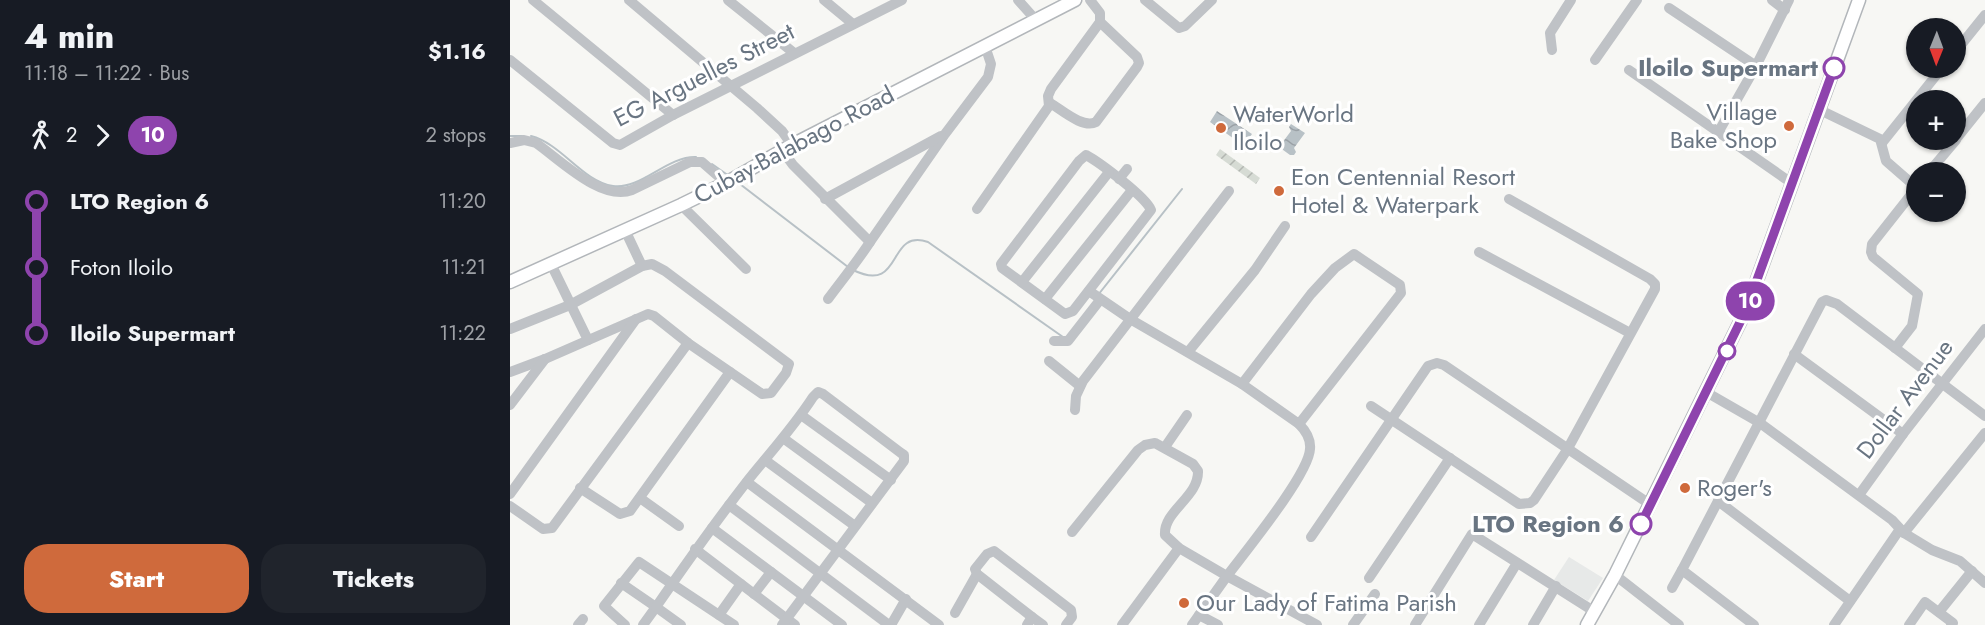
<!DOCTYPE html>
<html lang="en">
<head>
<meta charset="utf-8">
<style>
	:root { --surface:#171b24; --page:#20242c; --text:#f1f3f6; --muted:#9ea1a6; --accent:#cf6a3c }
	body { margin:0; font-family:Jost,sans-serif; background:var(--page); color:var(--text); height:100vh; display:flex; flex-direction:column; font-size:22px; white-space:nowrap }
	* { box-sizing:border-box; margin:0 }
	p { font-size:20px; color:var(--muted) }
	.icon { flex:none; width:33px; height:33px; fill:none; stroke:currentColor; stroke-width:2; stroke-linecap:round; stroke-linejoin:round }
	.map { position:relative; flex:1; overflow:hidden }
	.sheet { display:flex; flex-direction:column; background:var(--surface); width:510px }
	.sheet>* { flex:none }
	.badge { padding:0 12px; border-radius:20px; font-size:21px; line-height:39px }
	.needle { width:39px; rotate:181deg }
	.controls { position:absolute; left:1396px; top:18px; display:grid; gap:12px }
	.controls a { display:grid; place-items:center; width:60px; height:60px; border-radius:50%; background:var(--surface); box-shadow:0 2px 4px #0004; font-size:30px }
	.map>.badge { position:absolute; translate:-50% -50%; box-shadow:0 0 0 3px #fff }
	.legs { display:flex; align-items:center; gap:9px; height:66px; padding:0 24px; font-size:20px }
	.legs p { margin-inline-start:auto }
	.head { display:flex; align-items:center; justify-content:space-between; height:102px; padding:0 24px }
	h1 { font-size:33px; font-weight:800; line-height:45px }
	.action { display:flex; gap:12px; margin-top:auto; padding:12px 24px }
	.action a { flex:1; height:69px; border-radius:24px; background:var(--accent); color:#fff; font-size:24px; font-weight:800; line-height:69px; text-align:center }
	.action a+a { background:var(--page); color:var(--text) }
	ul { padding:0 24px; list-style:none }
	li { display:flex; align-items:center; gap:21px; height:66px; font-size:22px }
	li i { display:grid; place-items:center; width:9px; height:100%; margin:0 8px; background:currentColor }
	li i::after { content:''; width:15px; height:15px; margin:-8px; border:4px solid; border-radius:50%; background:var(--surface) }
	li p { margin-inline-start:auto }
	li:first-child i { background:linear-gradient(#0000 50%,currentColor 0) }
	li:last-child i { background:linear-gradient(currentColor 50%,#0000 0) }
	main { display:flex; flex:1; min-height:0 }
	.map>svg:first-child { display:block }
	.built { fill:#e7e9e8 }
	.garden { fill:url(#garden-furrows) }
	.water { fill:url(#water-waves) }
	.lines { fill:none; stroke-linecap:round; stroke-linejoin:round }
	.stream { stroke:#b8c1c6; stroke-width:2 }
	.major-casing { stroke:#b2b6ba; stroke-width:15 }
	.minor { stroke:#bfc2c6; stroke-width:10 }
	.major { stroke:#fff; stroke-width:12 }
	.line-1-casing { stroke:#fff; stroke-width:14 }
	.line-1 { stroke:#8e44ad; stroke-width:9 }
	.stop-1-dot { fill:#fff; stroke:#8e44ad; stroke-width:3 }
	.poi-dot { fill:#cf6a3c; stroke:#fff; stroke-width:2 }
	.labels { text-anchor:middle; stroke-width:6; stroke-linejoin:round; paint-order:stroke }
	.stop-label { font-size:24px; font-weight:bold; fill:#697582; stroke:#fff; text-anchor:end }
	.street-label { font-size:24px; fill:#697582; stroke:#fff }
	.poi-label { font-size:24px; fill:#697582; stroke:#fff; text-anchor:start }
</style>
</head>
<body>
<main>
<section class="sheet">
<div class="head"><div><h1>4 min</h1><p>11:18 – 11:22 · Bus</p></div><b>$1.16</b></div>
<div class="legs"><svg class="icon" aria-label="walk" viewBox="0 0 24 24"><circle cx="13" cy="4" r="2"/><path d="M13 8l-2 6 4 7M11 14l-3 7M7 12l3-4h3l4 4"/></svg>2<svg class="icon" aria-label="forward" viewBox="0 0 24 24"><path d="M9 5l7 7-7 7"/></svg><b class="badge" style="background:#8e44ad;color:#fff">10</b><p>2 stops</p></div>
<ul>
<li><i style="color:#8e44ad"></i><b>LTO Region 6</b><p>11:20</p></li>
<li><i style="color:#8e44ad"></i><span>Foton Iloilo</span><p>11:21</p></li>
<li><i style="color:#8e44ad"></i><b>Iloilo Supermart</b><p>11:22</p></li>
</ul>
<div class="action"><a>Start</a><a>Tickets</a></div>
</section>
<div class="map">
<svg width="1475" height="625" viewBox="0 0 1475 625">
	<defs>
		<pattern id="garden-furrows" width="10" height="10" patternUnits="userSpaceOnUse" patternTransform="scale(1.5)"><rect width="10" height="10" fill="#d6dbd4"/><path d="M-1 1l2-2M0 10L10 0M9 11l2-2" fill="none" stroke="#b2b6b1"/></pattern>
		<pattern id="water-waves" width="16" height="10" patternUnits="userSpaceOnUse" patternTransform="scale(1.5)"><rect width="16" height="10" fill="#b8c1c6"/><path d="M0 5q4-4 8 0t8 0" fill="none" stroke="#9aa1a6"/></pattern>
	</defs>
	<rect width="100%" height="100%" fill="#f7f7f4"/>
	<polygon class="built" points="1059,557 1093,578 1078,601 1044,580"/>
	<polygon class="garden" points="710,149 750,178 746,184 706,155"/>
	<g class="water">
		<polygon points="707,111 742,134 739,138 734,137 730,143 700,122"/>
		<polygon points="781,124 795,133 784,148 786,152 784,155 780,155 769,147 781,131 779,127"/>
	</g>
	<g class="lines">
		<g class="stream">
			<polyline points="0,136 12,136"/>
			<path d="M 21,136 C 52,144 72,181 103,186 C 131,190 157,156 186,157"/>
			<polyline points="202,164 219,176"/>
			<polyline points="226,181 338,267"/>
			<path d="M 343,270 C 394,295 376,228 418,242 L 553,337"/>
			<polyline points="588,295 672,189"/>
		</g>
		<defs>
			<g id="major">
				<polyline points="0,282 171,205 216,183 282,145 565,0"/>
				<polyline points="1077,625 1105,575 1236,310 1349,0"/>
			</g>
		</defs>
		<use href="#major" class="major-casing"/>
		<g class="minor">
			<polyline points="23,0 163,115"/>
			<polyline points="119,0 247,108 272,131 282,145"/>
			<polyline points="218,0 284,53"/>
			<polyline points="314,0 343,24"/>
			<polyline points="508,0 525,19"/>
			<polyline points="635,0 669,28 675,26 702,0"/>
			<polyline points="1262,0 1275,10"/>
			<polyline points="1159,8 1246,66"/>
			<polyline points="1042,50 1040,33 1061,0"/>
			<polyline points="1446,51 1475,15"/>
			<polyline points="0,60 103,143 110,145 163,115 392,0"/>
			<polyline points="1085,60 1127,0"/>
			<polyline points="1119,70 1283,184"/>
			<path d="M 540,103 C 552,110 573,129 586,122 L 627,67 L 629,63 L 627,57 L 590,22"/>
			<polyline points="1310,110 1370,139 1376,161 1407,188"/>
			<polyline points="1209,131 1246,66 1279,0"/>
			<polyline points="1446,139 1475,103"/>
			<path d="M 0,143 L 14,140 L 26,143 C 50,160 92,202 122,190 L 180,162 L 192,162 L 216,183"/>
			<polyline points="1372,143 1432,68"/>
			<polyline points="272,150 283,165 360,242 435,134 478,77 481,64 475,46"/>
			<path d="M 576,155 C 589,162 636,197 641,210 L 563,311 L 555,314 L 492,268 L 491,264 L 569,161 Z"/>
			<polyline points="1419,172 1446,140"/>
			<polyline points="609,179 617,169"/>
			<polyline points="315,199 431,136"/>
			<polyline points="171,205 236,269"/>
			<polyline points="467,209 539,106 538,96 541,89 590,22 590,13 580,0"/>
			<polyline points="115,230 132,266"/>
			<polyline points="969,252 1120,333"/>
			<polygon points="844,254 890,285 891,293 789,424 732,384 801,294 825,268"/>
			<polyline points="41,264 78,340"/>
			<polyline points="512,282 599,172"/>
			<polyline points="579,291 620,319 732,384"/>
			<path d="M 318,299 C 332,280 347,262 360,242"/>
			<polyline points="535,299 622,190"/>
			<polyline points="0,329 60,305 132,266 142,264 155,271 279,364 276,373 261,393 252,394 178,343 144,316 138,314 35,359 0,372"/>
			<polyline points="544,341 558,341 590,300"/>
			<polyline points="1385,348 1402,326 1408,294 1363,257 1361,252 1362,244 1407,187"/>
			<polyline points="678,352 745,270 775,226"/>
			<polyline points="1284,354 1393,434"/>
			<polyline points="539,361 570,386"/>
			<polyline points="1196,392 1250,423 1382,520 1394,533 1422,550 1450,561 1475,583"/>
			<polyline points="0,405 35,359"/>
			<polyline points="861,406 1009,504 1020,503 1024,500 1057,450 1145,289 1145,284 1140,279 999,199"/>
			<polyline points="565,410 566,396 573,381 719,191"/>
			<polyline points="291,415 381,480"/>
			<polyline points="273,438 362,503"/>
			<polyline points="655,447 677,415"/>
			<polyline points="255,460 345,526"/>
			<polyline points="237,482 429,625"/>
			<polyline points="70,488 110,514 120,511 220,372"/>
			<polyline points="0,494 126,319"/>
			<polyline points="1349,495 1393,434 1475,329"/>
			<polyline points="130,498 169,526"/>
			<polyline points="1208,501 1340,601"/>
			<polyline points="219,505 379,625"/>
			<polyline points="0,506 33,529 42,528 178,343"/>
			<polyline points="202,528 332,625"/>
			<path d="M 562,532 L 628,450 L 635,445 L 645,443 L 683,464 L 688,471 C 689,497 653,511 655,535 L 669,548 L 717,576 C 735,552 799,474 800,449 C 801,439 796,431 789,424"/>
			<polyline points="1394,533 1475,433"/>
			<polyline points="801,537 918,366 927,363 934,365 1141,505"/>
			<polyline points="185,549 285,625"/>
			<polyline points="1105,575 1169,625"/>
			<polyline points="859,578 940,458"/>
			<polyline points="111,583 146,607 133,625"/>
			<polyline points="1162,588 1172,570"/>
			<polyline points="244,594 261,572"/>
			<polyline points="1429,612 1462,571"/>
			<polyline points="445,613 467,574"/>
			<polyline points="209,615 231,584"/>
			<polyline points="689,615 708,625"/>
			<polyline points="522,617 467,574 465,569 477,554 484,551 561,610 562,617 556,625"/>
			<polyline points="68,625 73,619"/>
			<polyline points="115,625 94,606 129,562 224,625"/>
			<path d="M 171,625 L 146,607 C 175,565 204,524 235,484 C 258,455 283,428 303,397 L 308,392 L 313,394 L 391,453 L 394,455 L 394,461 L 272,625"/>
			<polyline points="381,625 396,599"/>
			<polyline points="517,625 522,617 533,625"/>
			<polyline points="612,625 669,548"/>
			<polyline points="682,625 717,576 807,625"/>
			<polyline points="843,625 865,594"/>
			<polyline points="905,625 962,534 1085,612"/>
			<polyline points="969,625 1007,563"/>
			<polyline points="1023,625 1046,586"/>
			<polyline points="1244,625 1172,570 1312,302 1316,300 1327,304 1475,416"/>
			<polyline points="1324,625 1390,529"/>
			<polyline points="1399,625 1415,602 1443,623 1441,625"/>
		</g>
		<use href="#major" class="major"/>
	</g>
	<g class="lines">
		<defs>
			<polyline id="line-1" points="1131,524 1236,310 1324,68"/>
		</defs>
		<use href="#line-1" class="line-1-casing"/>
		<use href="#line-1" class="line-1"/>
	</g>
	<g class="stop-1-dot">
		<circle cx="1324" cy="68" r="10"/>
		<circle cx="1217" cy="351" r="8"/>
		<circle cx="1131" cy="524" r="10"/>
	</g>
	<g class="poi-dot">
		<circle cx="1279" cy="126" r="6"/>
		<circle cx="711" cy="128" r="6"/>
		<circle cx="769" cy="191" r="6"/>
		<circle cx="1175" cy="488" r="6"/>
		<circle cx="674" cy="603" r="6"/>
	</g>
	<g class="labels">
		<g class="stop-label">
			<text x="1308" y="76">Iloilo Supermart</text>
			<text x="1114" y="532">LTO Region 6</text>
		</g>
		<g class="street-label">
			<text transform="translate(194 75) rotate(-27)" y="8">EG Arguelles Street</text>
			<text transform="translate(284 145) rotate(-28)" y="8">Cubay-Balabago Road</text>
			<text transform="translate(1395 399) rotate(-53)" y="8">Dollar Avenue</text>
		</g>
		<g class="poi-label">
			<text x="1267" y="120" text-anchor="end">Village<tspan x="1267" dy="28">Bake Shop</tspan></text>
			<text x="723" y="122">WaterWorld<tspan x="723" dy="28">Iloilo</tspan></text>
			<text x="781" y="185">Eon Centennial Resort<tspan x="781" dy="28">Hotel &amp; Waterpark</tspan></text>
			<text x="1187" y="496">Roger's</text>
			<text x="686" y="611">Our Lady of Fatima Parish</text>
		</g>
	</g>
</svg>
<div class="controls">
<a><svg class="needle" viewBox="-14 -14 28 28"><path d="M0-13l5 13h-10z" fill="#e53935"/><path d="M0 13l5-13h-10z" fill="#9ea1a6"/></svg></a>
<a>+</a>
<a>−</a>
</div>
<b class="badge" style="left:1240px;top:301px;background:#8e44ad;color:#fff">10</b>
</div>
</main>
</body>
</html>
